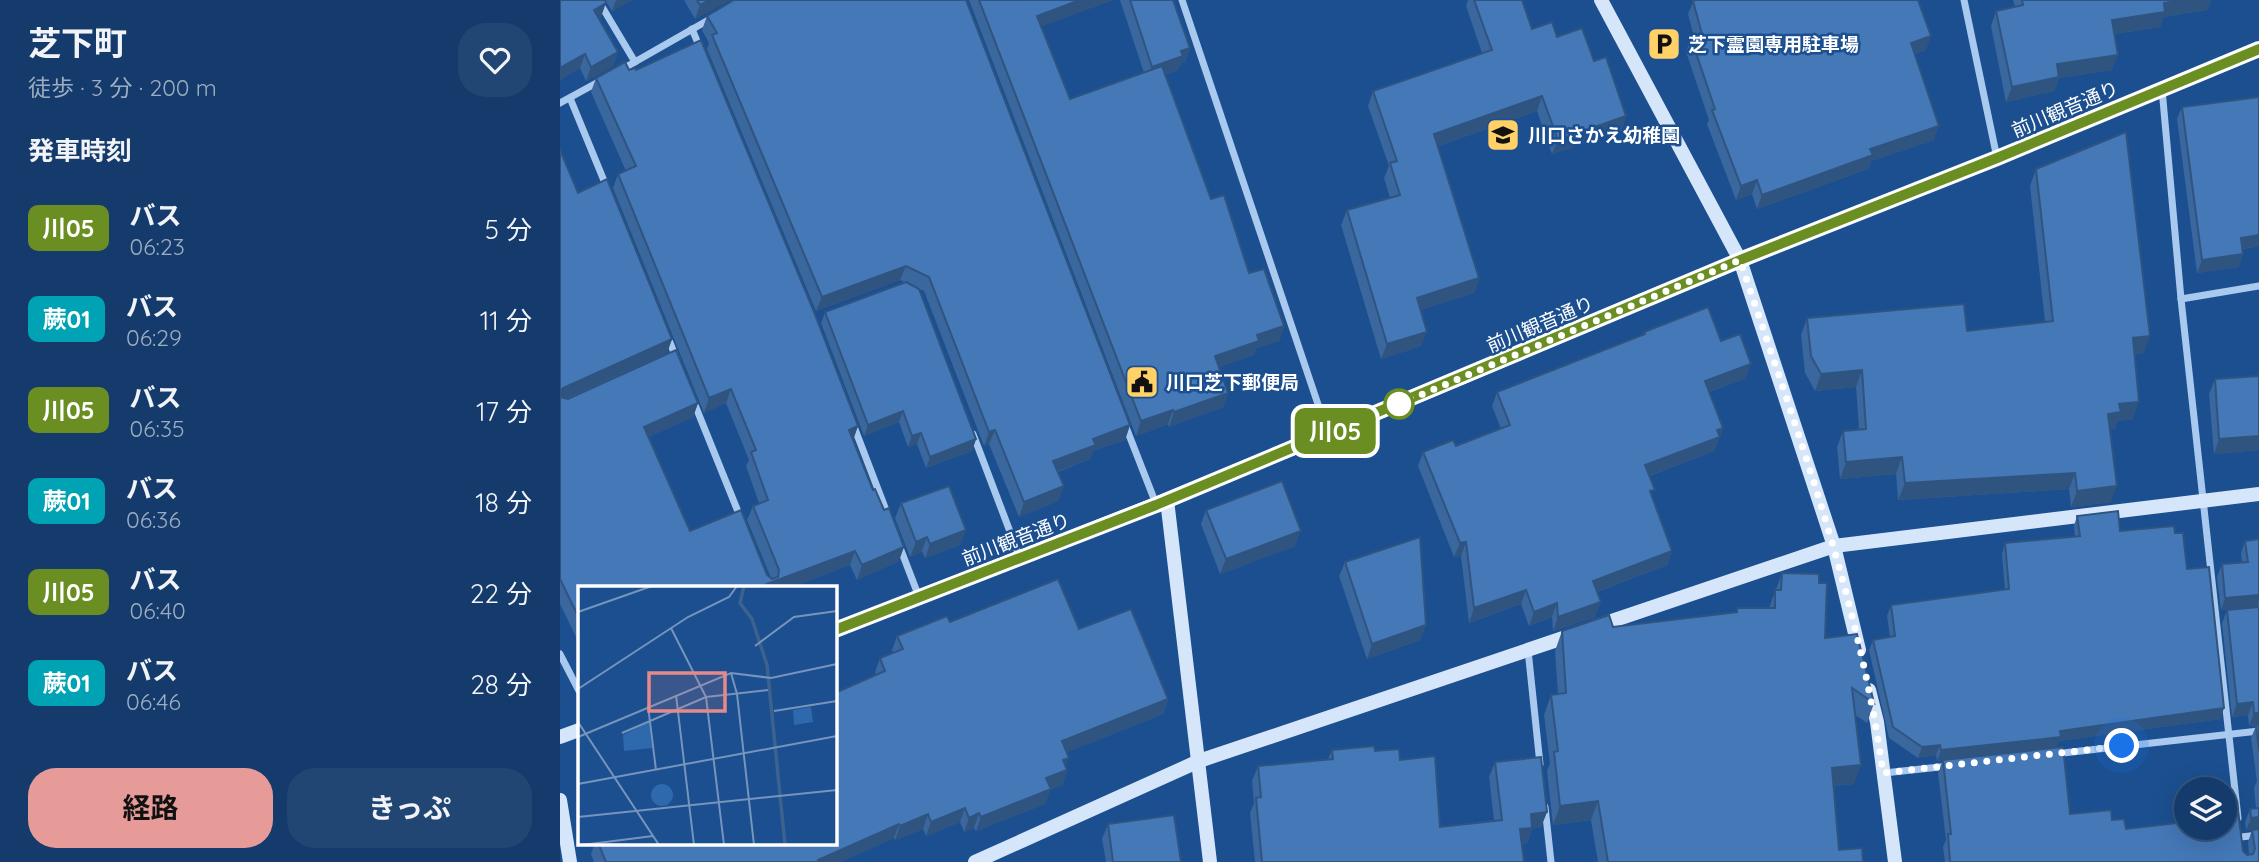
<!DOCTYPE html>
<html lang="ja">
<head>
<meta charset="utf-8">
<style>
	:root { --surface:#143b6b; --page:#214673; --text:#f1f3f6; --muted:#9dadc1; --line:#33557e; --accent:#e69b98 }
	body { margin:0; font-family:Quicksand,"Noto Sans JP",sans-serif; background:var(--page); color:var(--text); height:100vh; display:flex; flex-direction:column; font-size:26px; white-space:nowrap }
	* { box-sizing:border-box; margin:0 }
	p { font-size:23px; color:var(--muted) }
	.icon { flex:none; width:38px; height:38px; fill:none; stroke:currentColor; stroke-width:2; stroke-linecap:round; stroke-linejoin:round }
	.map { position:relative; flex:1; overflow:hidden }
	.details { display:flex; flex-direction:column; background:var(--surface); width:560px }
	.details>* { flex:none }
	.badge { padding:0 14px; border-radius:10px; font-size:24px; line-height:46px }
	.tools { position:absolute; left:1614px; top:777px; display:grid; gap:14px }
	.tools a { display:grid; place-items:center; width:63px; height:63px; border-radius:50%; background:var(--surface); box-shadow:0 7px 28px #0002,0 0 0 2px var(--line); font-size:35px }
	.you { position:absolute; width:35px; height:35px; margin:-18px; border:5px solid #fff; border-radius:50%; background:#1a73e8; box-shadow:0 0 0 10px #1a73e833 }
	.map>.badge { position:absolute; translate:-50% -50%; box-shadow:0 0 0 4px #fff }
	h2 { padding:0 28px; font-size:26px; line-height:63px }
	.round { display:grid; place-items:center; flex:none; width:74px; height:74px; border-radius:28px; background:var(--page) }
	.head { display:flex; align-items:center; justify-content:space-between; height:119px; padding:0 28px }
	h1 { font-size:33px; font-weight:700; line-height:52px }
	.cta { display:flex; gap:14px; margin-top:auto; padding:14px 28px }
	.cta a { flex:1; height:80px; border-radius:28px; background:var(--accent); color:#111; font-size:28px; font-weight:700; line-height:80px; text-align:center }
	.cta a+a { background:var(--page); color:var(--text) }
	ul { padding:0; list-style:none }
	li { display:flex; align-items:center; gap:21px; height:91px; padding:0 28px }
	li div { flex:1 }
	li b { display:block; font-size:26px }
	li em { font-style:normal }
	li .badge { min-width:77px; font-weight:700; text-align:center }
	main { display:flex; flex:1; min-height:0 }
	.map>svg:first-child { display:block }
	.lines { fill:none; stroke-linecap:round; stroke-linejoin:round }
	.street { stroke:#a9c9ee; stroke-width:7 }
	.secondary { stroke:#d6e6fa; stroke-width:14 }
	.wall { fill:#3a679d }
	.shaded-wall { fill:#305480 }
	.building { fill:#4478b7; stroke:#305480; stroke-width:2 }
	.line-casing { stroke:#fff; stroke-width:16 }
	.line { stroke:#6b8e23; stroke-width:10 }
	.walk { stroke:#fff; stroke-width:7; stroke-dasharray:0 12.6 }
	.stop-dot { fill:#fff; stroke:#6b8e23; stroke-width:3.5 }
	.labels { text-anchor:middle; stroke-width:5; stroke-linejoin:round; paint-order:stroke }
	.poi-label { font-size:19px; font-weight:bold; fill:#fff; stroke:#1b4f8f; text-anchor:start }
	.street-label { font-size:19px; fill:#fff; stroke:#1b4f8f }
	.inset-river { fill:none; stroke:#3c6290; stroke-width:3.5 }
	.inset-road { fill:none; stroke:#7695bc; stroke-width:2 }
	.view { fill:#e88989; fill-opacity:0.15; stroke:#e88989; stroke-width:3.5 }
	.inset-edge { fill:none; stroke:#fff; stroke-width:3.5 }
</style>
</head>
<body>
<main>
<section class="details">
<div class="head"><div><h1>芝下町</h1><p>徒歩 · 3 分 · 200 m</p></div><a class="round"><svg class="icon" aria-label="heart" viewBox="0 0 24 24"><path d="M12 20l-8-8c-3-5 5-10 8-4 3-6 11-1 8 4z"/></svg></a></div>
<h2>発車時刻</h2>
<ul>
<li><span class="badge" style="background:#6b8e23;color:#fff">川05</span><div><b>バス</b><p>06:23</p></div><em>5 分</em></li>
<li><span class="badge" style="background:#00a3b4;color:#fff">蕨01</span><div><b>バス</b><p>06:29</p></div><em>11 分</em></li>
<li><span class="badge" style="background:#6b8e23;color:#fff">川05</span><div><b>バス</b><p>06:35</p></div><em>17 分</em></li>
<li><span class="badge" style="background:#00a3b4;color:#fff">蕨01</span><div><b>バス</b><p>06:36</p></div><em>18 分</em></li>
<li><span class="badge" style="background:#6b8e23;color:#fff">川05</span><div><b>バス</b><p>06:40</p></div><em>22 分</em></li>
<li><span class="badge" style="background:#00a3b4;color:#fff">蕨01</span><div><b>バス</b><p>06:46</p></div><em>28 分</em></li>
</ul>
<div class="cta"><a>経路</a><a>きっぷ</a></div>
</section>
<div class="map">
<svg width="1699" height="862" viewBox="0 0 1699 862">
	<rect width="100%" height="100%" fill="#1b4f8f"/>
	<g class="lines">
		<g class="street">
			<polyline points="38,0 75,62"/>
			<polyline points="622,0 768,434"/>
			<polyline points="1404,0 1437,158"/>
			<polyline points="132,29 140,48"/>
			<polyline points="59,71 152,18"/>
			<polyline points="1602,89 1621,299 1678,818"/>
			<polyline points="10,98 47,188"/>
			<polyline points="0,103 42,80"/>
			<polyline points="1621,299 1699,286"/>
			<polyline points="107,335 117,360"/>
			<polyline points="133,400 181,519"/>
			<polyline points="564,422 596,504"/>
			<polyline points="293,424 329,518"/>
			<polyline points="413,434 460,558"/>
			<polyline points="339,545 359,597"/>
			<polyline points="968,650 980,764"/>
			<polyline points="0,654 19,691"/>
			<polyline points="1494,754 1699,731"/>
			<polyline points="1324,773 1389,766"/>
			<polyline points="985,807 991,862"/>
			<polyline points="1681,837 1699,835"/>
		</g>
		<g class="secondary">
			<polyline points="1041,0 1180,260 1274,546 1299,650"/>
			<polyline points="607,500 650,862"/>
			<polyline points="1034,627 1274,546 1699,494"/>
			<polyline points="275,630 596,504 768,434 1180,260 1437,158 1699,49"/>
			<polyline points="1309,690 1317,722 1335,862"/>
			<polyline points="0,737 19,730"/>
			<polyline points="0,800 10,862"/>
			<polyline points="415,862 639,761 1015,634"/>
		</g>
	</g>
	<g class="wall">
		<polygon points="0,0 41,17 39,18 58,52 53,66 26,81 20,68 0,80"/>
		<polygon points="45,0 72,0 52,11"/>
		<polygon points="124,0 170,0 135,19"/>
		<polygon points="409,0 553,0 481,26 510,99 584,73 560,0 613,0 630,48 625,62 621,63 618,70 605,75 651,199 689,273 724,326 719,341 696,348 694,355 659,367 668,393 663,407 609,427 608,424 576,436"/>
		<polygon points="908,0 962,0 972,29 997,37 1034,61 1066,116 1061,131 992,154 977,111 878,146 919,278 914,293 860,310 861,346 821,359 781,225 787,210 830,198 824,178 829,166 808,106 813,91 922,53 906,6"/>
		<polygon points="1132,0 1358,0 1366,50 1355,54 1374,140 1311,161 1308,169 1197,209 1192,194 1176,200 1147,124 1149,120 1126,52 1131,38 1134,37 1128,14 1133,2"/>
		<polygon points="1453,0 1651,0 1647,10 1603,17 1600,27 1554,34 1552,70 1499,78 1494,91 1446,102 1431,26 1436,11 1455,7"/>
		<polygon points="147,16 570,425 565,440 533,451 530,459 498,472 504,486 498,501 459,517 429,444 424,446 364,291 357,288 416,439 412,451 366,468 357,444 348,447 339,422 304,436 261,323 265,312 344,282 340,280 256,311 147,49 149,43 142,30"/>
		<polygon points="36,78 298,426 293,440 339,561 297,580 290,565 231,587 19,587 19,643 0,604 0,150 18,193 112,339 107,353 6,399 138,403 133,417 88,437 130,531 211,578 187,520 193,506 199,503 186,466 189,460 166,403 144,413 53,188 58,174 66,171 31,92"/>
		<polygon points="1699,97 1699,246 1683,249 1679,267 1637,273 1617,119 1622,107"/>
		<polygon points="1476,169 1584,353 1575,354 1573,419 1557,421 1555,429 1550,429 1551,502 1511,507 1509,489 1338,500 1336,474 1280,479 1277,447 1283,431 1299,429 1296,387 1255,391 1245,373 1241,335 1247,318 1407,331 1485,322 1470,186"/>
		<polygon points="1084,332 1161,341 1186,378 1149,392 1163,428 1154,451 1089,476 1092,497 1112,551 1107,565 1037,592 1035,617 993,631 992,617 969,626 961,604 909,623 901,556 894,557 858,466 863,452 896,446 941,429 932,406 937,392 1083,335"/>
		<polygon points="1655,379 1699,450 1654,454 1649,394"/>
		<polygon points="341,503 400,545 365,558 362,551 350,557 335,518"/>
		<polygon points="646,510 735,546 660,574 641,524"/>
		<polygon points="1517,516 1560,531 1615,533 1627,569 1664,708 1660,719 1499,741 1377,761 1376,755 1358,758 1329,738 1309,650 1313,640 1330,637 1327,616 1331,605 1445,590 1442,554 1445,543 1515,537 1514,526"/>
		<polygon points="1699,539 1699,862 1385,862 1383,847 1386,840 1378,773 1383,760 1510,814 1552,820 1566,829 1625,822 1626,819 1626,828 1683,851 1687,855 1689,855 1688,842 1692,830 1686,830 1685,822 1690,809 1696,808 1694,788 1697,781 1691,738 1696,726 1689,726 1688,715 1672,717 1662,623 1667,610 1691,608 1661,610 1657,577 1662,564 1682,562 1681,553 1685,541"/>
		<polygon points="785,562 866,625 860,640 807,659 779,576"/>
		<polygon points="1222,573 1259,583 1265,638 1314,703 1307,723 1295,715 1294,784 1274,786 1279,850 1303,862 1038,862 1031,820 993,825 987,771 990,763 984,715 991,695 998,694 995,651 1002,631 1053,627 1176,612 1177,608 1209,608"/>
		<polygon points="390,622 519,629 608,699 603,714 507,752 506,767 507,770 502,785 490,789 485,804 416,831 414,828 404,832 400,822 366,836 363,829 335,840 334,838 280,862 34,862 31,854 35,843 38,843 316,675 315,672 320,658 333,653 332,650 337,636"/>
		<polygon points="772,750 815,751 840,760 880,827 934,820 929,777 935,762 987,812 981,827 972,829 967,843 962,844 964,862 695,862 690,813 694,803 692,781 698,766 768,759"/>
		<polygon points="548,824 621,862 546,862 542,839"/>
	</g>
	<g class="shaded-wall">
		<polygon points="56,0 72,0 52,11"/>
		<polygon points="150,0 170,0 135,19 140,5"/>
		<polygon points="520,0 553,0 472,30 477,16"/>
		<polygon points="1624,0 1651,0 1647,10 1603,17 1600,27 1547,35 1552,20 1604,3"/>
		<polygon points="46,3 41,17 29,24 34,10"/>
		<polygon points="1371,36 1366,50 1346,57 1351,43"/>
		<polygon points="630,48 625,62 621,63 618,70 587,81 592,67 621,51"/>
		<polygon points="58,52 53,66 26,81 31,67"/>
		<polygon points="25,54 20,68 0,80 0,68"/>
		<polygon points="1558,55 1552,70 1499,78 1494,91 1446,102 1452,87 1497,64"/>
		<polygon points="982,96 977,111 869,149 874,134"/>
		<polygon points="1066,116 1061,131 992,154 998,140"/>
		<polygon points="1379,126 1374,140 1311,161 1308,169 1197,209 1202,195 1310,149"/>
		<polygon points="1197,180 1192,194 1176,200 1181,186"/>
		<polygon points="1699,235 1699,246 1676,250 1681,238"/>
		<polygon points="1683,254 1679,267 1637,273 1642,260"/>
		<polygon points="346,266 340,280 256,311 262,297"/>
		<polygon points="919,278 914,293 851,313 857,298"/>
		<polygon points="724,326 719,341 696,348 694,355 650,370 655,356 697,335"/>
		<polygon points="867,332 861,346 821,359 827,344"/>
		<polygon points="1590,336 1584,353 1567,355 1573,338"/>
		<polygon points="112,339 107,353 0,401 0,392 3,388"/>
		<polygon points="1191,364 1186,378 1140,395 1145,381"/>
		<polygon points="1302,370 1296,387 1255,391 1261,374"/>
		<polygon points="171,389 166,403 144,413 149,398"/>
		<polygon points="668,393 663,407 609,427 614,412"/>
		<polygon points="1579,402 1573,419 1557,421 1555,429 1542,430 1548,414 1559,404"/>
		<polygon points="138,403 133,417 79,441 84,427"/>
		<polygon points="613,410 608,424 576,436 581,421"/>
		<polygon points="343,411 339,422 304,436 308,425"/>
		<polygon points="570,425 565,440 533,451 530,459 488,475 493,461 533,439"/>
		<polygon points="298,426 293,440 289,430"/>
		<polygon points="1163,428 1154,451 1080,479 1085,465 1157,430"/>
		<polygon points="435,430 429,444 424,446 429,432"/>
		<polygon points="361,433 357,444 348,447 352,436"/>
		<polygon points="1699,436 1699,450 1654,454 1659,439"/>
		<polygon points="416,439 412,451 366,468 370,457"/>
		<polygon points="1342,457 1336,474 1280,479 1286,462"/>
		<polygon points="1515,473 1509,489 1338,500 1345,483"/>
		<polygon points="504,486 498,501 459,517 464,502"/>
		<polygon points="1557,486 1551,502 1511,507 1517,491"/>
		<polygon points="406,530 400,545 365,558 370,544"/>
		<polygon points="741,531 735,546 660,574 666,559"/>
		<polygon points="367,537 362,551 350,557 356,542"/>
		<polygon points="906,542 901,556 894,557 900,543"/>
		<polygon points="344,547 339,561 297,580 302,565"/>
		<polygon points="295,551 290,565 231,587 199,587"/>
		<polygon points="1112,551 1107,565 1028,595 1033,581"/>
		<polygon points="966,590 961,604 909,623 914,608"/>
		<polygon points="1699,595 1698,607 1661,610 1665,598"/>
		<polygon points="1041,602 1035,617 993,631 998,617"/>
		<polygon points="997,603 992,617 969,626 974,612"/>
		<polygon points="866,625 860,640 807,659 812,644"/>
		<polygon points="608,699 603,714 497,756 502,741"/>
		<polygon points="1693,702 1688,715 1672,717 1677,704"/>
		<polygon points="1664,708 1660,719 1499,741 1497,747 1377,761 1381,750 1500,731"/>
		<polygon points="1694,713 1699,713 1699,725 1689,726"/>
		<polygon points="1380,745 1376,755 1358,758 1362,747"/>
		<polygon points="509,758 504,771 507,770 502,785 481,793 486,778 503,760"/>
		<polygon points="1301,765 1294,784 1265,787 1272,768"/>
		<polygon points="491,789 485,804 416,831 421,817"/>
		<polygon points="1038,801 1031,820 993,825 1000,806"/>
		<polygon points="405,808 400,822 366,836 371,822"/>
		<polygon points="987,812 981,827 972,829 967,843 955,845 960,829 971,814"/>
		<polygon points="419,813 414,828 404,832 409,818"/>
		<polygon points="368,814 363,829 335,840 340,826"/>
		<polygon points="1699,817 1699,829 1686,830 1691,818"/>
		<polygon points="339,824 334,838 280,862 257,862 258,860"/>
	</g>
	<g class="building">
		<polygon points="0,0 45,0 46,3 34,10 58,52 31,67 25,54 0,68"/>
		<polygon points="137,0 150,0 140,5"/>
		<polygon points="174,0 406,0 570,425 533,439 536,445 493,461 504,486 464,502 435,430 429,432 369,277 346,266 262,297 152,35 157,33 147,16"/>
		<polygon points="419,0 520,0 477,16 510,99 602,66 651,199 664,195 689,273 704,269 724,326 697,335 699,341 655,356 668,393 614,412 613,410 581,421"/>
		<polygon points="570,0 613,0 630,48 621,51 623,56 592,67"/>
		<polygon points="914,0 962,0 972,29 992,22 997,37 1022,28 1034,61 1046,57 1066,116 998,140 982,96 874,134 919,278 857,298 867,332 827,344 787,210 840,195 830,163 837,161 813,91 932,50"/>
		<polygon points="1135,0 1358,0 1371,36 1351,43 1379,126 1310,149 1313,155 1202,195 1197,180 1181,186 1152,110 1155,109 1131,38 1142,34 1133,1"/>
		<polygon points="1462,0 1624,0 1604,3 1605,12 1552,20 1558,55 1497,64 1499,77 1452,87 1436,11 1463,5"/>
		<polygon points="141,40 252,307 298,426 289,430 313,490 315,489 324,510 329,508 344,547 302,565 295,551 199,587 19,587 19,618 0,579 0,397 8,399 116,350 138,403 84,427 130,531 181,510 207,575 212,579 218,577 219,570 193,506 208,500 191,452 196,450 171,389 149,398 58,174 76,166 36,78 65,62 69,70 75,68 76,70"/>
		<polygon points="1699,97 1699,235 1681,238 1683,254 1642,260 1622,107"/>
		<polygon points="1566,132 1590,336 1573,338 1579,402 1559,404 1561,412 1548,414 1557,486 1517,491 1515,473 1345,483 1342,457 1286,462 1283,431 1306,429 1302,370 1261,374 1251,356 1247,318 1404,304 1407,331 1493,321 1476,169"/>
		<polygon points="0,150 18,193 47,179 112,339 3,388 0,392"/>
		<polygon points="346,282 359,289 416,439 370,457 361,433 352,436 343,411 308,425 265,312"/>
		<polygon points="1148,307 1161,341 1180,334 1191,364 1145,381 1163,428 1157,430 1160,437 1085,465 1095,490 1090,491 1112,551 1033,581 1041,602 998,617 997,603 974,612 966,590 914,608 906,542 900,543 863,452 893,440 896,446 950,425 937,392 1085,334 1084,332"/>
		<polygon points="1699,376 1699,436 1659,439 1655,379"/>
		<polygon points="722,481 741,531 666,559 646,510"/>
		<polygon points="389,486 406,530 370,544 367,537 356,542 341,503"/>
		<polygon points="1558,511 1560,531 1614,526 1615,533 1623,533 1627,569 1649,567 1664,708 1500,731 1501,737 1381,750 1380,745 1362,747 1333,727 1313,640 1335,636 1331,605 1449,589 1445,543 1520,536 1517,516"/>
		<polygon points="860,537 866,625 812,644 785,562"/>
		<polygon points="1699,539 1699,595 1665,598 1662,564 1688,562 1685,541"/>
		<polygon points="1222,573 1259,574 1259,583 1267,583 1265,638 1297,634 1314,703 1292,688 1301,765 1272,768 1279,850 1302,848 1303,862 1048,862 1038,801 1000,806 994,752 998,751 991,695 1006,693 1002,631 1049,615 1053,627 1177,612 1177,608 1215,608 1215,590 1221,590"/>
		<polygon points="498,579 519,629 571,609 608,699 502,741 509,758 503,760 507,770 486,778 491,789 421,817 419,813 409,818 405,808 371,822 368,814 340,826 339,824 258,860 259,862 46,862 38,843 275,843 275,693 325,671 320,658 343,649 337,636 387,616 390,622"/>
		<polygon points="1699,607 1699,713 1694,713 1693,702 1677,704 1667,610"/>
		<polygon points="1696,725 1699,725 1699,751"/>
		<polygon points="814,746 815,751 839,749 840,760 875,756 880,827 942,820 935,762 981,757 987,812 971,814 972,828 960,829 964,862 702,862 696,798 701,797 698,766 773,759 772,750"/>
		<polygon points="1503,747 1510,814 1551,810 1552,820 1564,819 1566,829 1626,822 1626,828 1664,828 1664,812 1678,810 1683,851 1687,855 1693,854 1695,849 1692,830 1699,829 1699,862 1390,862 1388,834 1391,834 1383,760"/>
		<polygon points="1699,808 1699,817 1691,818 1690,809"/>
		<polygon points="614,815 621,862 553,862 548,824"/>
	</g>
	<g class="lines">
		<defs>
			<polyline id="line" points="275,630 596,505 1180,260 1437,158 1699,49"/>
		</defs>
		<use href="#line" class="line-casing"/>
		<use href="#line" class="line"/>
		<path class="walk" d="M 839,404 L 1180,260 C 1236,428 1299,597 1323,773 L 1562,746"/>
	</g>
	<defs>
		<symbol id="parking-square" viewBox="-11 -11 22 22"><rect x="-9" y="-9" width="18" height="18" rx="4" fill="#ffd166" stroke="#1b4f8f"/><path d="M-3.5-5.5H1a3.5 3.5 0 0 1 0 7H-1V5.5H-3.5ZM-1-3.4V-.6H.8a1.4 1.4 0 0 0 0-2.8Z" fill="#111"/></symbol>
		<symbol id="school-square" viewBox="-11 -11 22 22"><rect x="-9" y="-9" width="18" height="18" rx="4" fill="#ffd166" stroke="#1b4f8f"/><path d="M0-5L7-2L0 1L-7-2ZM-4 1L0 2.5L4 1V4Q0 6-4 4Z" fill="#111"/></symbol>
		<symbol id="civic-square" viewBox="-11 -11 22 22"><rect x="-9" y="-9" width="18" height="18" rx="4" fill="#ffd166" stroke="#1b4f8f"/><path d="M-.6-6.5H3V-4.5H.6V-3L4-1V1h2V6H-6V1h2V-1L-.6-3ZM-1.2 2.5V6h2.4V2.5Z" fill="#111"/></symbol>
	</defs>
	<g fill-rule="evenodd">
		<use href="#parking-square" x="1085" y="25" width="38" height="38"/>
		<use href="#school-square" x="924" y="116" width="38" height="38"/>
		<use href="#civic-square" x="563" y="363" width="38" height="38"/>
	</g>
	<circle class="stop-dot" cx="839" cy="404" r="14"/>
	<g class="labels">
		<g class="poi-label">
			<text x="1128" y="51">芝下霊園専用駐車場</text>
			<text x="968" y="142">川口さかえ幼稚園</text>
			<text x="606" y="389">川口芝下郵便局</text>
		</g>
		<g class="street-label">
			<text transform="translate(1505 109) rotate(-23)" y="7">前川観音通り</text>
			<text transform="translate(980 324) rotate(-23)" y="7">前川観音通り</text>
			<text transform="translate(456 539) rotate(-21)" y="7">前川観音通り</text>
		</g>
	</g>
	<g transform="translate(18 586)">
		<rect width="259" height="259" fill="#1b4f8f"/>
		<path d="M 233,121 L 235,136 L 216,139 L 215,124 ZM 71,136 L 74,162 L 46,165 L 45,149 ZM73 209a11 11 0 1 1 22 0a11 11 0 1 1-22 0Z" fill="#2e69ad"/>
		<path class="inset-river" d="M 166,0 L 162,17 L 174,33 L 189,79 L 207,259"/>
		<path class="inset-road" d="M 0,26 L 74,0M 93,42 L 128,111 L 146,259M 177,60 L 216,31 L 259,25M 153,87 L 159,108 L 176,259M 0,103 L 110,31 L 151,11 L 159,0M 98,109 L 116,259M 70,120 L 78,184M 196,125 L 259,115M 0,136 L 81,259M 44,147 L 128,111 L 190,104M 0,151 L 153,87 L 193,92 L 259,78M 0,198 L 259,150M 0,231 L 259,204M 4,259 L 75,250"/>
		<path class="view" d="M 71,87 L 147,87 L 147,125 L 71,125 Z"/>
		<rect width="259" height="259" class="inset-edge"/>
	</g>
</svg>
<div class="tools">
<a><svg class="icon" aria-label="layers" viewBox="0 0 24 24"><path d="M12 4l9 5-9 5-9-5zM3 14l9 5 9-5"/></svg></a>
</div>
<div class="you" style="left:1562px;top:746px"></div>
<b class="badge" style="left:775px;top:431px;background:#6b8e23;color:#fff">川05</b>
</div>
</main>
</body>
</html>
